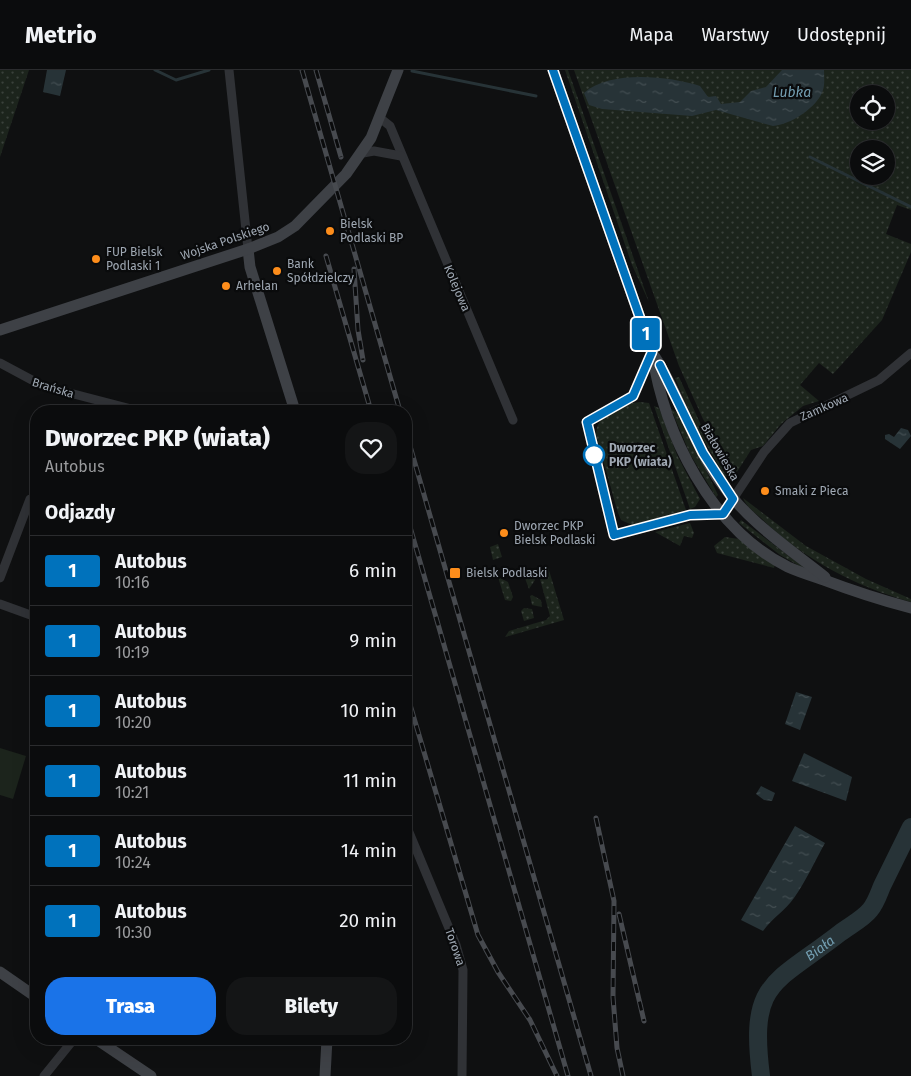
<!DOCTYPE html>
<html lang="pl">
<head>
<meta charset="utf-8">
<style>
	:root { --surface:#0b0c0d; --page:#141516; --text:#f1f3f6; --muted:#9a9b9d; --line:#2b2c2e; --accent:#1a73e8 }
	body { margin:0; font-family:"Fira Sans",sans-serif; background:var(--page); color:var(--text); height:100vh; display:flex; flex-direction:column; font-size:19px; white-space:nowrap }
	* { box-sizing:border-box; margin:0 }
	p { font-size:16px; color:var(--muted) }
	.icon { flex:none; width:28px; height:28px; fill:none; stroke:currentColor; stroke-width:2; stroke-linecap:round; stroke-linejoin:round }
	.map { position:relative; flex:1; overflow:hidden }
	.side { position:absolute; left:30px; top:335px; width:382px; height:640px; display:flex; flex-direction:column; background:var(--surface); border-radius:20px; box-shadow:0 5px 20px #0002,0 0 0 1px var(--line) }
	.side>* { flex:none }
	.badge { padding:0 10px; border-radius:4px; font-size:18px; line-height:32px }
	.buttons { position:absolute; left:850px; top:15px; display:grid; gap:10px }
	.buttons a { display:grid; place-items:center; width:45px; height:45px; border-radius:50%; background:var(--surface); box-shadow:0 5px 20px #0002,0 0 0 1px var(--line); font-size:25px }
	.map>.badge { position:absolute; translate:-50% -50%; box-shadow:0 0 0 2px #fff }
	h2 { padding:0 15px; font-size:19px; line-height:45px }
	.round { display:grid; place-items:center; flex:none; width:52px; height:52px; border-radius:20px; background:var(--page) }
	.head { display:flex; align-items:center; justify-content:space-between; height:85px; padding:0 15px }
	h1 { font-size:24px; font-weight:800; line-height:38px }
	.button { display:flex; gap:10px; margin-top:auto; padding:10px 15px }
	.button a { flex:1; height:58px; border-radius:20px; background:var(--accent); color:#fff; font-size:20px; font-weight:800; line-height:58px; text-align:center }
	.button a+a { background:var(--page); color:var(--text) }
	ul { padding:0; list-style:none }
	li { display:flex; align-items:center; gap:15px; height:70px; padding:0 15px; border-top:1px solid var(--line) }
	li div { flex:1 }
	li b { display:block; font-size:19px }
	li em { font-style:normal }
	li .badge { min-width:55px; font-weight:700; text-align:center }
	header { display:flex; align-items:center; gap:30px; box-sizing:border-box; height:70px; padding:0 25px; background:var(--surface); border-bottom:1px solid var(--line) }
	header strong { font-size:24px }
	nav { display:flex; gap:28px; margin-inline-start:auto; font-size:18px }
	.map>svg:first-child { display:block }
	.green { fill:url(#green-dots); fill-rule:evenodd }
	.pitch { fill:#1c241c }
	.water { fill:url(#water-ripples) }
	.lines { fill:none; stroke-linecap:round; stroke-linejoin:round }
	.stream { stroke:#273337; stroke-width:3 }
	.river { stroke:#273337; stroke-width:18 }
	.street { stroke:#303236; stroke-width:9 }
	.secondary { stroke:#3e4146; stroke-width:11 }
	.rail-casing { stroke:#474a4f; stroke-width:5 }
	.rail { stroke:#0a0b0c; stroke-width:3; stroke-dasharray:9; stroke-linecap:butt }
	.line-casing { stroke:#fff; stroke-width:11 }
	.line { stroke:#0072bc; stroke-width:8 }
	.poi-dot { fill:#fd8d1b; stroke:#0a0b0c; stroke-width:2 }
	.stop-dot { fill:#fff; stroke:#0072bc; stroke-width:2.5 }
	.labels { text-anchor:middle; stroke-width:4.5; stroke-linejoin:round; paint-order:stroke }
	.poi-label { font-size:12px; fill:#9fa8b3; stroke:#0a0b0c; text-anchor:start }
	.street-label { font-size:12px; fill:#9fa8b3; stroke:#0a0b0c }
	.stop-label { font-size:12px; font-weight:bold; fill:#9fa8b3; stroke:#0a0b0c; text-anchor:start }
	.water-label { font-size:14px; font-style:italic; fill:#739eb1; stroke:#0a0b0c }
</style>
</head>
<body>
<header>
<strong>Metrio</strong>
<nav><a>Mapa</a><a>Warstwy</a><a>Udostępnij</a></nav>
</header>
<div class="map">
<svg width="911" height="1006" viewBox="0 0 911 1006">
	<defs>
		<pattern id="green-dots" width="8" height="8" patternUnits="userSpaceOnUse" patternTransform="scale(1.25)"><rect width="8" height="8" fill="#1c241c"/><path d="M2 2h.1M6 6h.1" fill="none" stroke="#3a413b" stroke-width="1.8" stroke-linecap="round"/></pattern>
		<pattern id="water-ripples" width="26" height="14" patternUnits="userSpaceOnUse" patternTransform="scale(1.25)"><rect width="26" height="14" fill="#273337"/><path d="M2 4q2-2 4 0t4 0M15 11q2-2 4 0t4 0" fill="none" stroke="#434e52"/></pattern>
	</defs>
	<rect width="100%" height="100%" fill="#0f1011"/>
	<g class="green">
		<polygon points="0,0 29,0 0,87"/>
		<polygon points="565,0 568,0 649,232 632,195"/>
		<path d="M 574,0 L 911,0 L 911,140 L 897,135 L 886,164 L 911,174 L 911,182 L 882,250 L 833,304 L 819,293 L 800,315 L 819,331 L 803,336 L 781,354 L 763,376 L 751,380 L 735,405 L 703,349 L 679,296 ZM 859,24 L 886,24 L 886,51 L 859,51 ZM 859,79 L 886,79 L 886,106 L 859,106 Z"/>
		<polygon points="679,307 701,355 729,405 725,407 696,357 675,308"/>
		<path d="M 640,332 L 649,333 L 686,440 L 632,455 L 621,450 L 618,443 L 596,365 C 596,343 620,334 640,332 Z"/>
		<polygon points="654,336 659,338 677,385 700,429 695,437 690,439"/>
		<polygon points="671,339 678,343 718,425 716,427 690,384"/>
		<path d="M 743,428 L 806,476 L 866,509 L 911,529 L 911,532 C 855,516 803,489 761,448 C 755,443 746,436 743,428 Z"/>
		<polygon points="741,450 810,502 780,485 739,453"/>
		<polygon points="690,453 694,463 692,468 684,466 680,476 655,462"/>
		<polygon points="725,467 739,469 775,495 774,498 717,483 714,476"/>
		<polygon points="498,474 502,487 493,490 490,477"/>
		<polygon points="548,497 564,550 505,567 509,561 546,550 550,546 540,509"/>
		<polygon points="526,502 534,506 535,510 529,519 523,503"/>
		<polygon points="498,507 508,512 513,527 511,531 505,530"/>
		<polygon points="532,525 541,530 542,537 532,535 530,526"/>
		<polygon points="524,538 532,539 534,548 524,551 521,541"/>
	</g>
	<polygon class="pitch" points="0,678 26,686 13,729 0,725"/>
	<g class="water">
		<polygon points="47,0 66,0 60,26 43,22"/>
		<path d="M 782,0 L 824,0 C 824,6 825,14 823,20 C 818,37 790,55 773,56 L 716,40 L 692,46 L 602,39 L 589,35 L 584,23 C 610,0 668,6 700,16 L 708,27 L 716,26 L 721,34 L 740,32 L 751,21 L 766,17 Z"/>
		<polygon points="901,358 908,360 911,366 900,379 885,369 885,365 889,364 894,367"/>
		<polygon points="796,622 812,627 800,660 785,654"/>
		<polygon points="804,683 852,707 846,731 792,711"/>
		<polygon points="761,716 775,723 772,731 764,730 756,724"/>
		<path d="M 795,756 L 825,773 C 815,791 806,811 794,828 C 785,841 772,848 763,861 L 741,850 Z"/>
	</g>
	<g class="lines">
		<g class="stream">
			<polyline points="155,0 176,10 209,0"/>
			<polyline points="412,1 536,26"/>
			<polyline points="810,87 911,137"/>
		</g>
		<path class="river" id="s1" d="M 761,1006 C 749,911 773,915 840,863 C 849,856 863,849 870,840 C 876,833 879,823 882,816 C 892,796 901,777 911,757"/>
		<g class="street">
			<polyline points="229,0 248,179"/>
			<polyline points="380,48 390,56 513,350"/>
			<polyline points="363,83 374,81 401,86"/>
			<polyline points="0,293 43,316 139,341"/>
			<polyline points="723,444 764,382 790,353 879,310 911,283"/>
			<polyline points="0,508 30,429"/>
			<polyline points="0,534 36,547"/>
			<polyline points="406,755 456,875 463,900 462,1006"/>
			<polyline points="44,1006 74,969"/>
		</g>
		<g class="secondary">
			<path d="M 553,0 L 652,282 C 664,364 711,459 788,497 C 799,502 812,506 824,510 C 853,521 881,530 911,538"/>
			<polyline points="248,179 250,197 295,341"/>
			<polyline points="0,260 248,179 278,167 295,156 346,104 371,68 398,0"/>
			<path d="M 655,287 C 680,325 692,371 718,409 C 746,450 787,477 825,507"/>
			<polyline points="0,902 36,927"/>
			<polyline points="96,969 151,1006"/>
			<polyline points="325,1006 327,969"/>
		</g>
		<defs>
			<g id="rail">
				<polyline points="302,0 400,341"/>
				<polyline points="316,0 341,87"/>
				<polyline points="326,186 371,341"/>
				<polyline points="354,199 358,260 363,290"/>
				<polyline points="406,362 591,1006"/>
				<polyline points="406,443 568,1006"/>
				<polyline points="406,621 478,865 498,902 530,950 557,1006"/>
				<polyline points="596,748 614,831 613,927 617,978 623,1006"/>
				<polyline points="619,844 644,951"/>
			</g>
		</defs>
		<use href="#rail" class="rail-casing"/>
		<use href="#rail" class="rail"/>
	</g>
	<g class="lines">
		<defs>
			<polyline id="line" points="553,0 652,282 633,326 587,352 614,465 690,445 723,444 733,429 703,383 660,295"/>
		</defs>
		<use href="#line" class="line-casing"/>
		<use href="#line" class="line"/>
	</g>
	<g class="poi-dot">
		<circle cx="330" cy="161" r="5"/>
		<circle cx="96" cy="189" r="5"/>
		<circle cx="277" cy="201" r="5"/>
		<circle cx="226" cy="216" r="5"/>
		<circle cx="765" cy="421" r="5"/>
		<circle cx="504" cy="463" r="5"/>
		<rect x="449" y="497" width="12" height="12" rx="2.5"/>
	</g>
	<circle class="stop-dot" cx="594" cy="385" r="10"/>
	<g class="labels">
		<g class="poi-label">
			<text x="340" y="158">Bielsk<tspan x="340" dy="14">Podlaski BP</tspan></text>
			<text x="106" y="186">FUP Bielsk<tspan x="106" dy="14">Podlaski 1</tspan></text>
			<text x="287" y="198">Bank<tspan x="287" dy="14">Spółdzielczy</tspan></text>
			<text x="236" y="220">Arhelan</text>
			<text x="775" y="425">Smaki z Pieca</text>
			<text x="514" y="460">Dworzec PKP<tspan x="514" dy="14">Bielsk Podlaski</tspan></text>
			<text x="466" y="507">Bielsk Podlaski</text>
		</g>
		<g class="street-label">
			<text transform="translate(225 171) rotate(-19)" y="4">Wojska Polskiego</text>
			<text transform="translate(457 218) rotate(67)" y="4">Kolejowa</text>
			<text transform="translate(53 318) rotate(17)" y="4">Brańska</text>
			<text transform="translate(824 337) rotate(-24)" y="4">Zamkowa</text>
			<text transform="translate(720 382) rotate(60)" y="4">Białowieska</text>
			<text transform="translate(455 877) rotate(71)" y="4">Torowa</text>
		</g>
		<g class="stop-label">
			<text x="609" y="382">Dworzec<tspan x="609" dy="14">PKP (wiata)</tspan></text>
		</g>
		<g class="water-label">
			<text x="792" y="27">Lubka</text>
			<text dy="5" stroke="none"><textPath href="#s1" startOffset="154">Biała</textPath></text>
		</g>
	</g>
</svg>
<div class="buttons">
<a><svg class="icon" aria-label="locate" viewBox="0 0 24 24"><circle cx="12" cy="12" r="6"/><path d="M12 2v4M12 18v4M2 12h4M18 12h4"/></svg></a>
<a><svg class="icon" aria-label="layers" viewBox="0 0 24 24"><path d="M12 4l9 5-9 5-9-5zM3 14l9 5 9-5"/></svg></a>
</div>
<b class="badge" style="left:646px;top:264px;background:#0072bc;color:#fff">1</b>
<section class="side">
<div class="head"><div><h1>Dworzec PKP (wiata)</h1><p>Autobus</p></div><a class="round"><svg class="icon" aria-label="heart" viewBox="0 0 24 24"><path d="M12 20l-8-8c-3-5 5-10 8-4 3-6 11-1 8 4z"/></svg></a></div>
<h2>Odjazdy</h2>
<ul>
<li><span class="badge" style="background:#0072bc;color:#fff">1</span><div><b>Autobus</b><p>10:16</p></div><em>6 min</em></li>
<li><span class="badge" style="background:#0072bc;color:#fff">1</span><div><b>Autobus</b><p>10:19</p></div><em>9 min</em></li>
<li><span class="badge" style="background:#0072bc;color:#fff">1</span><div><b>Autobus</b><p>10:20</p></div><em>10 min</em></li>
<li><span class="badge" style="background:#0072bc;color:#fff">1</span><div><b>Autobus</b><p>10:21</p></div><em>11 min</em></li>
<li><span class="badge" style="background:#0072bc;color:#fff">1</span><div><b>Autobus</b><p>10:24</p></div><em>14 min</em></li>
<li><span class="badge" style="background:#0072bc;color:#fff">1</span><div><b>Autobus</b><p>10:30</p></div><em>20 min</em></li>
</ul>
<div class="button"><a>Trasa</a><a>Bilety</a></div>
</section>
</div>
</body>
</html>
